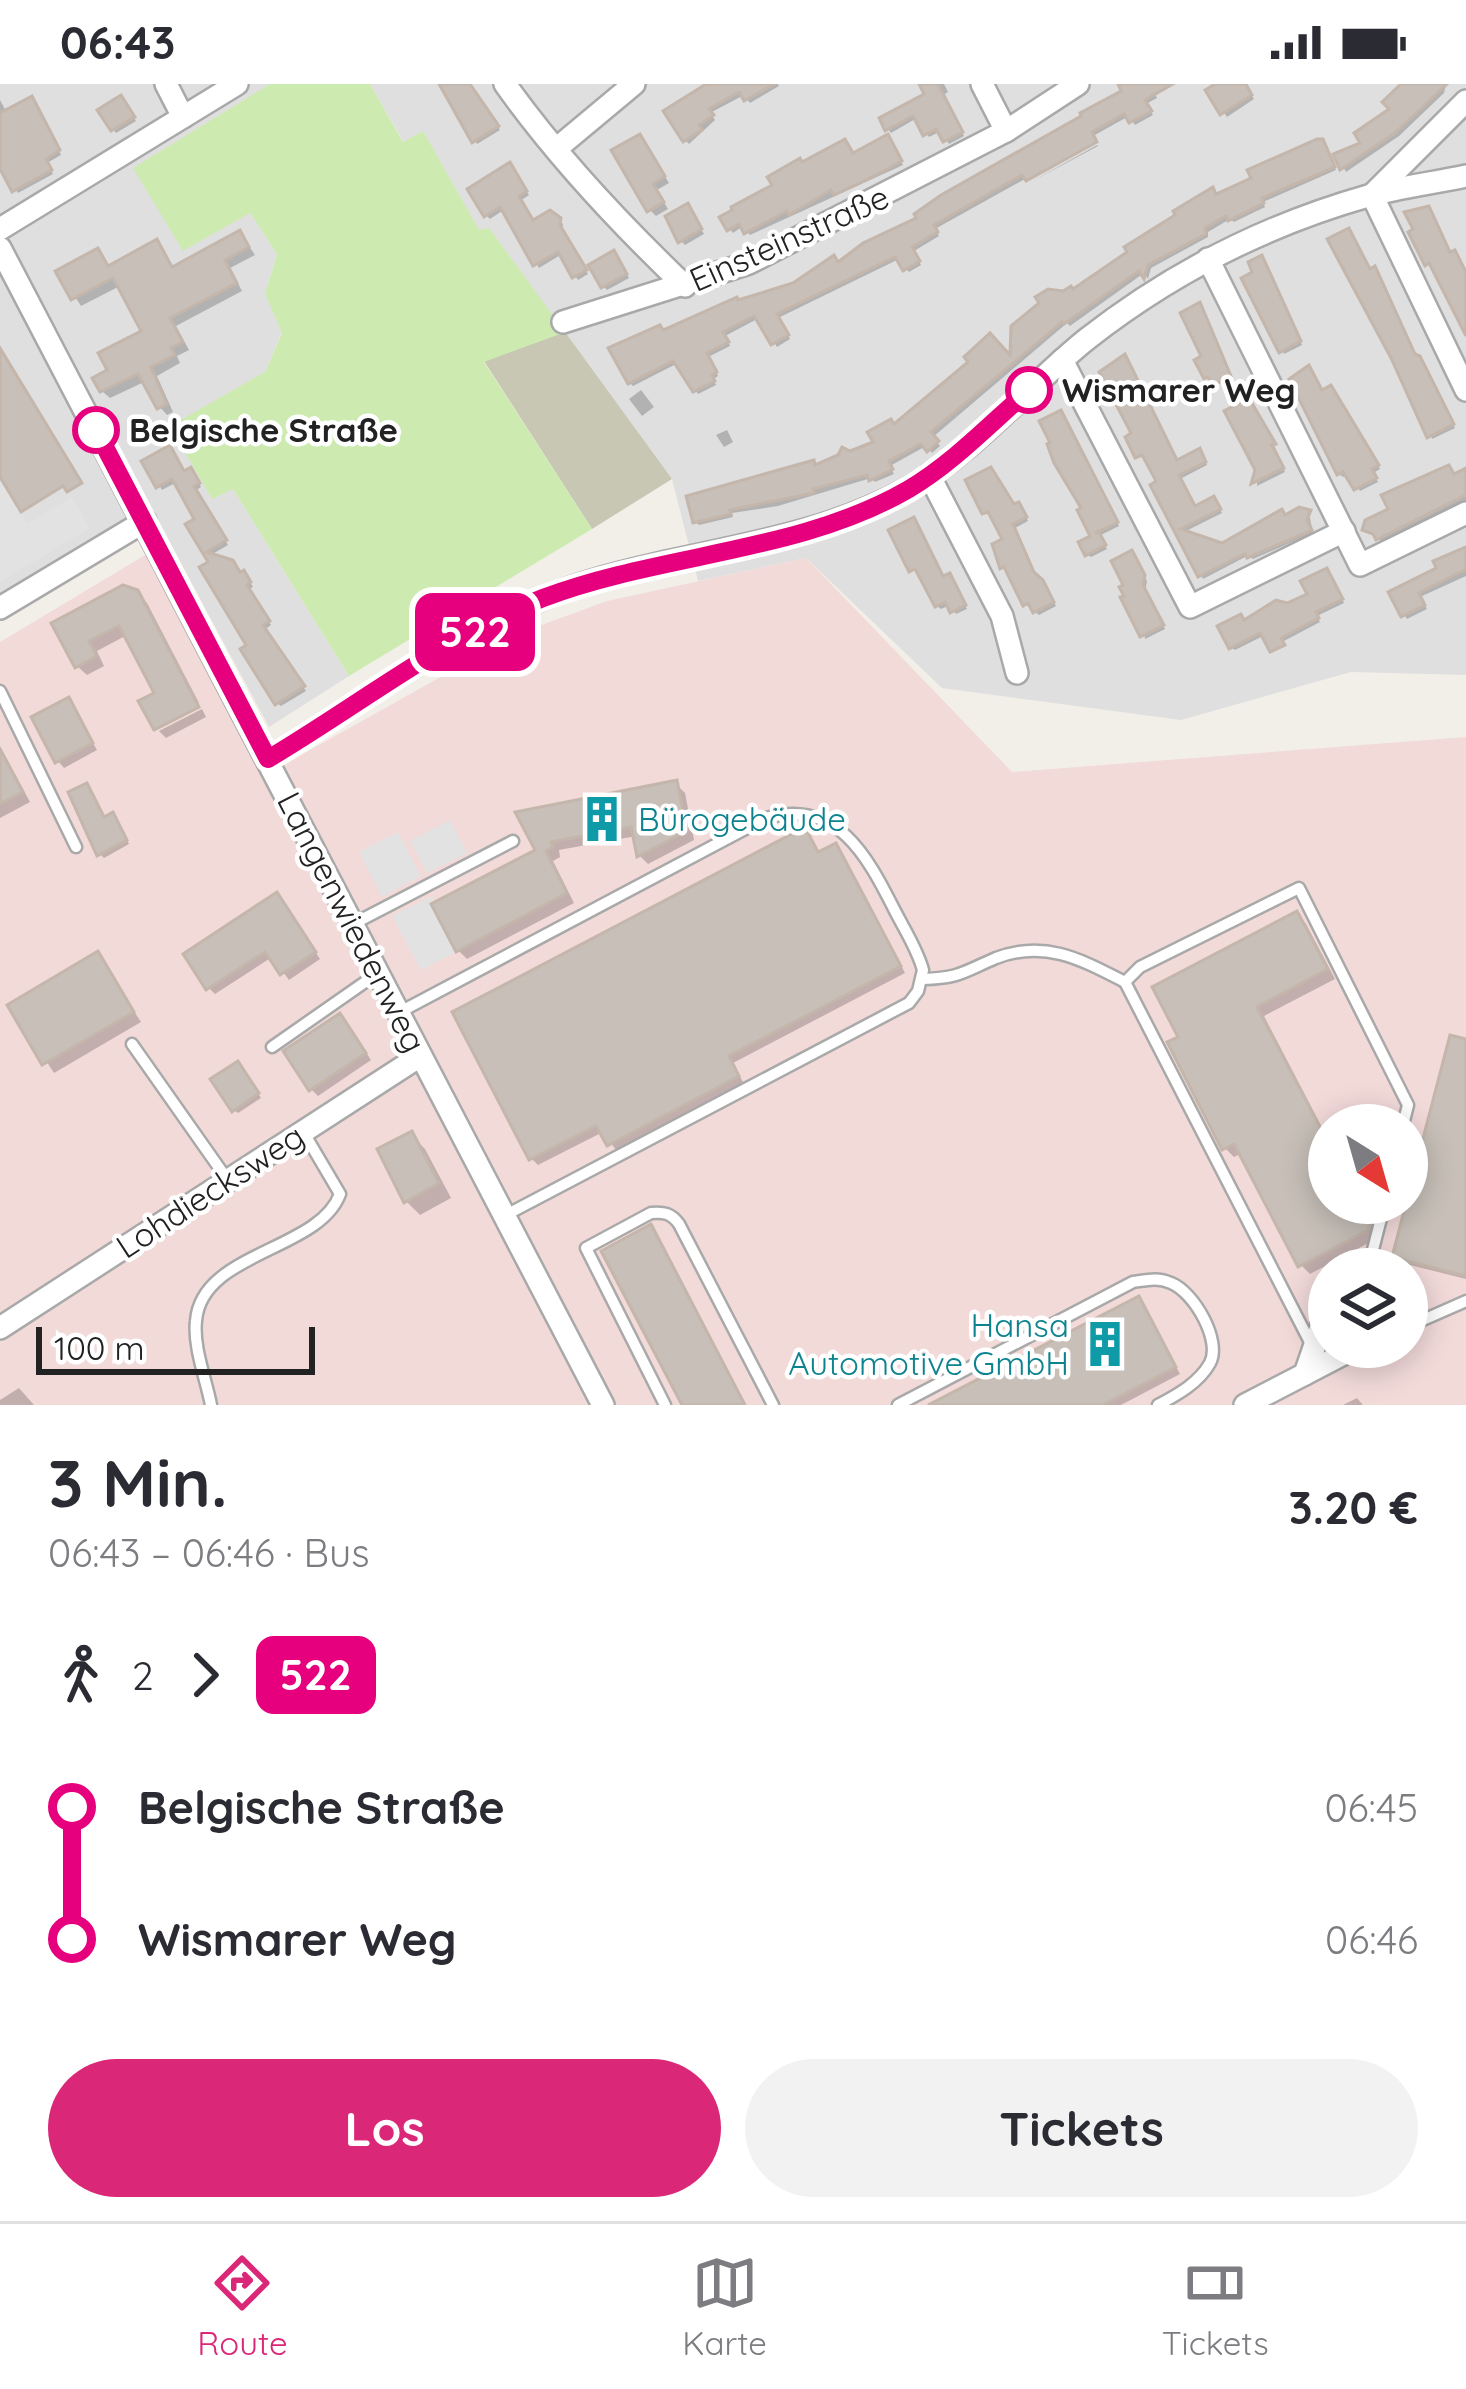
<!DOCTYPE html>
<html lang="de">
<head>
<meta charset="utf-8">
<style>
	:root { --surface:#fff; --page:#f2f2f3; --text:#2b2b33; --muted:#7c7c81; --line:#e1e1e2; --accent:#db2777 }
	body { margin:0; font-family:Quicksand,sans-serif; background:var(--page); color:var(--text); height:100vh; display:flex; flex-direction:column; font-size:45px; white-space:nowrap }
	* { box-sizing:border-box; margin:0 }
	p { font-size:39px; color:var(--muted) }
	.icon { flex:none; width:66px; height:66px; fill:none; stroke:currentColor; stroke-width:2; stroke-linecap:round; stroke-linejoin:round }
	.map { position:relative; height:1321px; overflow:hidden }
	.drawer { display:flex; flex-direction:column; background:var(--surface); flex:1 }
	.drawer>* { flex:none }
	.badge { padding:0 24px; border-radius:18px; font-size:42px; line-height:78px }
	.needle { width:78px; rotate:143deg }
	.controls { position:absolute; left:1308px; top:1020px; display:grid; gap:24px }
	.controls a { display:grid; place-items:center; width:120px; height:120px; border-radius:50%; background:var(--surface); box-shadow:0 6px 30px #0003; font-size:60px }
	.scale { position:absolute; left:36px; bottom:30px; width:279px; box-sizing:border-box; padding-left:12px; border:6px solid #222; border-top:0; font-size:33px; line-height:42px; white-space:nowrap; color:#222; -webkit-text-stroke:9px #fff; paint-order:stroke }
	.map>.badge { position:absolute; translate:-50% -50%; box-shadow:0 0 0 6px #fff }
	.legs { display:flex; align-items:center; gap:18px; height:132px; padding:0 48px; font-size:39px }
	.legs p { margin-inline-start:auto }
	.headline { display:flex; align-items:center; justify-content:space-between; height:204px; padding:0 48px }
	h1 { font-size:66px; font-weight:700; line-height:90px }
	.primary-button { display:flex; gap:24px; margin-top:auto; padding:24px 48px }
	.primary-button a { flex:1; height:138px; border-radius:72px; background:var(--accent); color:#fff; font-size:48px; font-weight:700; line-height:138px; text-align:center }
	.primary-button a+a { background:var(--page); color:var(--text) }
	ul { padding:0 48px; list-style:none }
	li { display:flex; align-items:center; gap:42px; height:132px; font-size:45px }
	li i { display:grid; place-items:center; width:18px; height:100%; margin:0 15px; background:currentColor }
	li i::after { content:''; width:30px; height:30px; margin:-15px; border:9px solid; border-radius:50%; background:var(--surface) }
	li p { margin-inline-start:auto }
	li:first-child i { background:linear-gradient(#0000 50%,currentColor 0) }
	li:last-child i { background:linear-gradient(currentColor 50%,#0000 0) }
	.status { display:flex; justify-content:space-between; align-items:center; height:84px; padding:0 60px; background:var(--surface); direction:ltr }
	.status svg { height:33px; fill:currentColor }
	.tabs { display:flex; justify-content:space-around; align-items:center; height:168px; border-top:3px solid var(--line); background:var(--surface); font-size:33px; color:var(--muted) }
	.tabs a { display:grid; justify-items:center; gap:6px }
	.tabs .current { color:var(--accent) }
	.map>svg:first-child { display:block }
	.residential { fill:#e0dfdf }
	.commercial { fill:#f2dad9; fill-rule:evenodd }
	.construction { fill:#c7c7b4 }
	.grass { fill:#cdebb0 }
	.parking { fill:#e2e2e2 }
	.shadow { fill:#0003 }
	.building { fill:#c7bfb8; stroke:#c4b6ab; stroke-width:3 }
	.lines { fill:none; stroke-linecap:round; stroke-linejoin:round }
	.lane-casing { stroke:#a9a9a9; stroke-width:15 }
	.street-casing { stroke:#a9a9a9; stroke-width:26 }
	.lane { stroke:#fff; stroke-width:10 }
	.street { stroke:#fff; stroke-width:21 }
	.line-1-casing { stroke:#fff; stroke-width:27 }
	.line-1 { stroke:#e6007e; stroke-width:18 }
	.stop-1-dot { fill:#fff; stroke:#e6007e; stroke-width:6 }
	.labels { text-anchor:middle; stroke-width:9; stroke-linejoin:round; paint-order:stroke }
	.street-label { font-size:33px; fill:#222; stroke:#fff }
	.stop-label { font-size:33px; font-weight:bold; fill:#222; stroke:#fff; text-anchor:start }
	.culture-label { font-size:33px; fill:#0d838f; stroke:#fff; text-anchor:start }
</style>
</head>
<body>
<div class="status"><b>06:43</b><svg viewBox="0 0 49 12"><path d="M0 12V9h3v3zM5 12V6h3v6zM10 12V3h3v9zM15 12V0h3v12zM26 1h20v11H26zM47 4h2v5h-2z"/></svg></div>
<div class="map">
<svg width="1466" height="1321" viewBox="0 0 1466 1321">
	<rect width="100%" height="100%" fill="#f2efe9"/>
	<g class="residential">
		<polygon points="0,0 270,0 134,84 250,129 277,170 265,210 282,248 265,288 233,405 349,592 269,643 151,424 0,513"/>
		<polygon points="370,0 1466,0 1466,591 1351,588 1181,636 942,604 806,474 698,497 672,395 479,147 423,48 404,59"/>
	</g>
	<path class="commercial" d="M 147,470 L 262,693 L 517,550 L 607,517 L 806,474 L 1012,688 L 1466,653 L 1466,1321 L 0,1321 L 0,558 ZM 1329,1041 L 1407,1041 L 1407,1119 L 1329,1119 ZM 1329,1185 L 1407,1185 L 1407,1263 L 1329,1263 Z"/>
	<polygon class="construction" points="565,248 672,395 592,445 484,277"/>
	<polygon class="grass" points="270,0 370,0 403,58 423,47 479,146 489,144 565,248 484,278 592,445 349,592 233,405 212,415 170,342 265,288 282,249 265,210 277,170 250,129 183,167 133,84"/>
	<g class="parking">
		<polygon points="0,393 28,439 72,413 90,444 0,498"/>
		<polygon points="450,736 467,769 427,789 410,757"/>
		<polygon points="398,748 421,792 382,813 359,768"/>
		<polygon points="432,812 456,868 421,886 392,832"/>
	</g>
	<g class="shadow">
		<polygon points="442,0 469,0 500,46 477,60"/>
		<polygon points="711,0 778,0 779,2 750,19 744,11 710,29 715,36 689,60 685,56"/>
		<polygon points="922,0 944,0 948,8 943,11 964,52 949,60 941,47 929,53 917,34 891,49 888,45 928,12"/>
		<polygon points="1133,0 1150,0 1157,14 1146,20 1153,31 1135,41 1129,32 1093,52 1095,56 935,145 939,152 914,167 921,181 909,188 899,175 778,234 790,255 777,263 759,234 725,252 730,262 708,273 718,292 713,295 716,301 698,310 678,279 633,302 630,299 664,249 838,181 920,135"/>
		<polygon points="1221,0 1244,0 1254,15 1227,33 1209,7"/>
		<polygon points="1407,0 1446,0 1444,9 1399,52 1346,88 1337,72 1364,60 1394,26"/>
		<polygon points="0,16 7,29 35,19 61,71 47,79 53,90 18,109 0,81"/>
		<polygon points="124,18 136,37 116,49 113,45"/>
		<polygon points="640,53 669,99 657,106 668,125 656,132 650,126"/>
		<polygon points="891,57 903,81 750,151 743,142 733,149 730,145 803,82 854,72"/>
		<polygon points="1323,58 1336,86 1263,118 1265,123 1234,138 1230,135 1208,148 1208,153 1151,184 1148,195 1144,189 1070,242 1067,239 933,353 940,362 932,369 926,362 890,382 894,390 875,398 871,394 778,422 732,429 733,433 699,441 696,438 877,360 895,343 1012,278 1073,209 1217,113"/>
		<polygon points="1097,61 1098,62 1031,98"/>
		<polygon points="513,85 529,111 520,117 533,139 550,129 563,140 562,147 588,190 578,196 562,170 539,184 505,125 490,135 487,132 471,106"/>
		<polygon points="691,126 704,150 685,161 681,157"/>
		<polygon points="240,149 255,171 230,184 242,207 176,242 189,266 177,272 180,279 157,292 173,328 167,331 160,323 144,298 110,314 102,307 112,287 145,249 120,202 81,222 59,188 98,168 110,184 157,159 174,185"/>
		<polygon points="617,173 629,194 607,206 603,202"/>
		<polygon points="1265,178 1302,261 1284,270 1256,189"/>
		<polygon points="1416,274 1423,278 1455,344 1432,355"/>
		<polygon points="641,306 654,323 642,332 629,315"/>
		<polygon points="1334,308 1380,385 1373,389 1378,398 1360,407 1348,390 1343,393 1339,390 1322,309"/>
		<polygon points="1064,332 1119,442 1099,452 1107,465 1091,473 1087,470 1094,453"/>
		<polygon points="727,346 733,358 724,363 716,351"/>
		<polygon points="1270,351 1285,388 1257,402 1258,385"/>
		<polygon points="1129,354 1178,379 1202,371 1207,381 1180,395 1195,425 1217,419 1222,429 1182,449 1223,463 1285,434 1309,429 1313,449 1253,475 1249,471 1203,495 1147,373 1138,373"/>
		<polygon points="145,378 194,390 201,403 195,407 228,461 209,472 247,493 253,503 249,505 271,541 264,546 306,607 281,622 277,619 212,479 189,441 198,436 177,398 162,406"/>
		<polygon points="1466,387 1466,416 1382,458 1366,445"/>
		<polygon points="1014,423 1022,425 1028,437 1015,444 1036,494 1046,503 1056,522 1039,531 1025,520 1003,483 1007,457 993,430 985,428"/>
		<polygon points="892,447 944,495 952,496 967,525 956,530 950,521 941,525 937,522 920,488 912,486"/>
		<polygon points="1466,462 1466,492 1420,513 1427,525 1407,535 1392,509 1440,485 1437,478"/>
		<polygon points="1135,473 1147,497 1145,507 1165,545 1145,555"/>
		<polygon points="1330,491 1344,519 1317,532 1320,538 1282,558 1265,551 1235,566 1231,563 1288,523 1311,511"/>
		<polygon points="136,508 147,519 199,619 155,642 158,610 127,551 97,567 104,582 87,591 77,582 56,540"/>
		<polygon points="68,617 97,666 64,684 58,677"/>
		<polygon points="202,625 206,633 166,654 159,647"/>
		<polygon points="0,662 30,718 0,734"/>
		<polygon points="676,700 685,709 694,756 648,780 640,772 636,752 559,766 560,773 553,777 574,819 467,875 458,866 539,767 520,730"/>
		<polygon points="105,736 116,736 129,760 104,774 100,770"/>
		<polygon points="805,747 820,770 835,762 842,769 905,889 733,979 744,1000 616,1066 603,1048 538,1081 532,1075"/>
		<polygon points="283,819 320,875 289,896 272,873 215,910 209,904"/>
		<polygon points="1297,831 1306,840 1335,895 1264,932 1329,1057 1329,1119 1362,1119 1378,1150 1376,1155 1310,1190 1301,1181 1242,1069 1234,1073 1225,1064 1182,954"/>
		<polygon points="97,871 141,938 54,989 11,922"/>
		<polygon points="346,939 371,976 318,1012 311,1005"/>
		<polygon points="1466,958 1466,1195 1402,1179 1395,1172"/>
		<polygon points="241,984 261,1014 238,1029 234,1026"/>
		<polygon points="411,1051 425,1065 451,1114 420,1131 406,1117"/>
		<polygon points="651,1144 657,1150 746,1321 685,1321 605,1168"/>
		<polygon points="1138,1215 1180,1290 1121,1321 934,1321"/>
		<polygon points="19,1304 34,1321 0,1321 0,1316"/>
		<polygon points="1357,1314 1363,1321 1343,1321"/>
	</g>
	<g class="building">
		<polygon points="439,0 470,0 499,42 472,59"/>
		<polygon points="706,0 774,0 744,17 739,8 709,25 714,31 699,41 702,46 683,58 663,27"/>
		<polygon points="919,0 938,0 963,48 943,58 936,45 923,52 913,32 885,47 879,34 924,10"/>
		<polygon points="1118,0 1173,0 1145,16 1152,27 1129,39 1124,30 1092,48 1097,58 1026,97 1022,91 934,141 938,148 912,163 920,177 903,187 895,173 777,230 789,251 771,261 754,232 723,248 729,258 707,269 717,288 712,291 715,297 693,308 673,277 628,300 608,264 660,241 663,246 737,213 738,216 793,199 834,171 838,178 863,159 916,134 914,130 941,111 1081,32 1080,29 1121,7"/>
		<polygon points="1215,0 1246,0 1252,11 1220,31 1205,6"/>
		<polygon points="1401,0 1447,0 1395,49 1340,86 1333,70 1360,59 1354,49 1389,25 1382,18"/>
		<polygon points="121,11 135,33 111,47 97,26"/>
		<polygon points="32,12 60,66 46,75 52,86 12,108 0,85 0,29"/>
		<polygon points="640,50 665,92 653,100 664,118 647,128 611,66"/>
		<polygon points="888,50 902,77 878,90 834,111 831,106 789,131 787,127 744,150 739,140 727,147 719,133 732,126 731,123 772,101 767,93 800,74 802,78 845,55 853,69"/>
		<polygon points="1317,55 1323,55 1335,83 1262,114 1264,119 1228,137 1226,132 1205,144 1206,150 1148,181 1144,195 1139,187 1064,240 1062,238 931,348 939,357 927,368 921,360 889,377 893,385 869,397 867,391 813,405 814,409 730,426 731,430 693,439 686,412 814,376 815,381 838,371 842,363 850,367 873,358 867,348 891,335 894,340 968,278 964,273 990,249 1010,271 1011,242 1039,219 1035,213 1048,205 1063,207 1071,202 1073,205 1127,168 1124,163 1175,131 1173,127 1213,103 1216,110 1251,94 1247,86"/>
		<polygon points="510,78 527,107 519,112 533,136 550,126 561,134 560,141 587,186 572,194 558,168 533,182 500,123 484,133 467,105"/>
		<polygon points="688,119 702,145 678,159 665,132"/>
		<polygon points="1429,122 1450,168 1455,166 1466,188 1466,252 1429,179 1425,182 1408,148 1413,145 1404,128"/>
		<polygon points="1349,144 1370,185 1375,182 1415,270 1420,272 1454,340 1427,354 1391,274 1327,155"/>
		<polygon points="240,146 249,163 225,176 237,199 170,234 183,258 171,264 175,271 151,283 167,320 157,325 138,290 100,308 92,294 107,286 98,269 141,247 113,194 71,216 55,187 98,164 108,182 157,155 172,183"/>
		<polygon points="614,166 627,190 601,204 588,181"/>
		<polygon points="1262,171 1301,257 1279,269 1241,194 1252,188 1248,178"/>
		<polygon points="1200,218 1231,292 1213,302 1208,293 1204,295 1194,276 1201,272 1180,229"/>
		<polygon points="0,264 82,399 67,408 63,402 21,428 0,393"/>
		<polygon points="1125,270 1177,376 1200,364 1206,378 1179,391 1195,422 1214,412 1221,425 1181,445 1222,459 1282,425 1285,431 1299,423 1311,426 1307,436 1312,446 1247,474 1245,470 1198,493 1150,401 1156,397 1142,371 1135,374 1125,353 1131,349 1099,288"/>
		<polygon points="1309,281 1322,306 1331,301 1379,381 1372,385 1377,394 1354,406 1343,388 1337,391 1289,295"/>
		<polygon points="1249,314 1276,360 1272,361 1284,384 1251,400 1255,386 1224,327"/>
		<polygon points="1061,326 1118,438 1095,449 1099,448 1106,461 1085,472 1078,458 1090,452 1077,426 1081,424 1054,379 1047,360 1050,359 1039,337"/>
		<polygon points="170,361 184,387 191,383 200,399 194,402 227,456 207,468 233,476 240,488 244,486 251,498 247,501 270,537 263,541 305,602 275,621 240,565 246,561 199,483 208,478 185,440 194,435 172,395 156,404 141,377"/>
		<polygon points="1449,381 1454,390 1466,384 1466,411 1376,456 1373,450 1362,446 1365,436 1388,425 1381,411"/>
		<polygon points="991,383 1014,420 1019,418 1027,433 1013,440 1034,488 1043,496 1054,518 1033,529 1028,519 1023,522 1004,483 1000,485 992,460 1002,455 988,428 982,430 965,396"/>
		<polygon points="914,433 943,492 950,489 966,521 950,529 945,518 935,523 915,485 909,488 888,446"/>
		<polygon points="1466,463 1466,485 1419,509 1425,521 1401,533 1388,508 1436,484 1433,477"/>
		<polygon points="1132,466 1145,491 1143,501 1164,541 1140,553 1120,513 1124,512 1119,503 1123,501 1111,477"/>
		<polygon points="1327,484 1343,515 1316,528 1319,534 1281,554 1285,561 1270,568 1260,549 1229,565 1217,542 1241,530 1244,536 1276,516 1287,519 1307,510 1300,497"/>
		<polygon points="123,501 138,506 199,623 154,646 138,617 154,609 119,542 89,557 97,572 75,584 51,539"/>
		<polygon points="69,613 93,659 55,679 31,633"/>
		<polygon points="0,665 23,708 0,720"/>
		<polygon points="677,696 687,747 637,773 631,743 551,758 553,763 546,767 567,809 456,868 431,820 535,766 515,728"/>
		<polygon points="87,699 104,733 113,728 127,756 97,772 68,708"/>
		<polygon points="805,743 818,768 836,759 901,882 729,972 739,992 607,1062 596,1042 529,1076 452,928"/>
		<polygon points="277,808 316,868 280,891 265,868 206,906 183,870"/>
		<polygon points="1297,827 1328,885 1257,923 1329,1060 1329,1119 1360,1119 1370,1138 1368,1146 1298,1183 1234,1060 1222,1066 1167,958 1178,953 1152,903"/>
		<polygon points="98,867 134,928 42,981 7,921"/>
		<polygon points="340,929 366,969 309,1007 283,967"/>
		<polygon points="1450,951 1466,955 1466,1192 1392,1173"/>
		<polygon points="238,977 259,1009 232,1028 210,995"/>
		<polygon points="412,1047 439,1099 404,1119 377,1065"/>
		<polygon points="651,1140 745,1321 682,1321 601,1167"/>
		<polygon points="1139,1212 1176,1283 1103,1321 928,1321"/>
	</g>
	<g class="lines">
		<defs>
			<g id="lane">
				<polyline points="0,607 76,763"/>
				<polyline points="353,840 513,757"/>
				<path d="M 923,895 C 960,894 963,888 996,874 C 1045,855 1082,876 1125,898"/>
				<path d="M 398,929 L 766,734 C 837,714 867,772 894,825 C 904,845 917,864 923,886 L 918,907 L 909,919 L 504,1132"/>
				<polyline points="132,960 227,1095"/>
				<polyline points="272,963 378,889"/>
				<polyline points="1368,1185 1385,1119"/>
				<polyline points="1407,1243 1466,1217"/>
				<polyline points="1312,1262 1125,898 1140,883 1299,804 1408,1021 1403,1041"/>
				<path d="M 211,1321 C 206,1295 193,1263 196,1237 C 201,1168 319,1167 340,1110 L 304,1049"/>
				<path d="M 665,1321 L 586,1164 L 651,1129 C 664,1128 671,1129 679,1140 L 773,1321"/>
				<path d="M 898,1321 L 1133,1198 C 1147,1196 1158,1193 1171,1199 C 1194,1208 1222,1257 1210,1279 C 1199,1299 1177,1311 1158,1321"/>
			</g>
			<g id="street">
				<polyline points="166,0 183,33"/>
				<path d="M 505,0 C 557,73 620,140 685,202"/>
				<polyline points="982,0 1006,47 1078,0"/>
				<polyline points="1466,17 1372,111 1466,306"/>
				<polyline points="556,65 634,0"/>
				<polyline points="0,145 237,0"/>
				<polyline points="0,164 603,1321"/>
				<polyline points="1208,175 1360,481 1466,429"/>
				<polyline points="563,238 749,179 1006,47"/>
				<polyline points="1062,276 1190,523 1344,447"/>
				<polyline points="929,391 1002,532 1017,589"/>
				<polyline points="0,524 145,437"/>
				<path d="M 268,675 C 368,614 465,540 576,502 C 685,466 804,462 906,406 C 974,369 1027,303 1087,255 C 1170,190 1266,141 1368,112 C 1400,103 1434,99 1466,92"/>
				<polyline points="0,1244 420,972"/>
				<polyline points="1305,1290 1329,1220"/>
				<polyline points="1245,1321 1357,1263"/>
			</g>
		</defs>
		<use href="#lane" class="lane-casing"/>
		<use href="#street" class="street-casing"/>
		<use href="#lane" class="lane"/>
		<use href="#street" class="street"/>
	</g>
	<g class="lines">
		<defs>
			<path id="line-1" d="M 96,346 L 268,675 C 356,623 449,550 543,514 C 662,469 799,469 909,405 C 953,379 991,339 1029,306"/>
		</defs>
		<use href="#line-1" class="line-1-casing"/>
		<use href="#line-1" class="line-1"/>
	</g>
	<defs>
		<symbol id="building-bare" viewBox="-9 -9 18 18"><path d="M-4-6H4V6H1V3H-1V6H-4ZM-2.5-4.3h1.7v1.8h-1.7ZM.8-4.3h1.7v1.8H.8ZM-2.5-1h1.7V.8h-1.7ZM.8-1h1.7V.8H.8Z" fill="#0f9aa8" stroke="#fff" stroke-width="2.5" paint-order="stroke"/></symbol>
	</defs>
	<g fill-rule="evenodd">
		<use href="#building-bare" x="569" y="702" width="66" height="66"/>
		<use href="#building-bare" x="1072" y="1227" width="66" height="66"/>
	</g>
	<g class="stop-1-dot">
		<circle cx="1029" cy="306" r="21"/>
		<circle cx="96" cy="346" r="21"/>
	</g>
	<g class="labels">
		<g class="street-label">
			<text transform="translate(789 154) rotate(-24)" y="12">Einsteinstraße</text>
			<text transform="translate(352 838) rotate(63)" y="12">Langenwiedenweg</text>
			<text transform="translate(210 1107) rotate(-33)" y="12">Lohdiecksweg</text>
		</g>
		<g class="stop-label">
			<text x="1062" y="318">Wismarer Weg</text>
			<text x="129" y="358">Belgische Straße</text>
		</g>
		<g class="culture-label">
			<text x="638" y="747">Bürogebäude</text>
			<text x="1069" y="1253" text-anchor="end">Hansa<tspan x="1069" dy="38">Automotive GmbH</tspan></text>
		</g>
	</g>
</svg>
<div class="controls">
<a><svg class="needle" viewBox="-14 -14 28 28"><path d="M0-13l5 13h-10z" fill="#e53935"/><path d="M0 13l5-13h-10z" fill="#7c7c81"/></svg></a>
<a><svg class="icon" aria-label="layers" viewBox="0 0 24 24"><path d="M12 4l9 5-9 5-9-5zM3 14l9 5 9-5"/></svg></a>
</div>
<div class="scale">100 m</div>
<b class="badge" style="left:475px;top:548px;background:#e6007e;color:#fff">522</b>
</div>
<section class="drawer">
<div class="headline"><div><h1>3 Min.</h1><p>06:43 – 06:46 · Bus</p></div><b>3.20 €</b></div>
<div class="legs"><svg class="icon" aria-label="walk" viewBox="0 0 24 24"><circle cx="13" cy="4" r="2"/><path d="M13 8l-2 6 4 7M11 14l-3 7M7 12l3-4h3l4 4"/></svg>2<svg class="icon" aria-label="forward" viewBox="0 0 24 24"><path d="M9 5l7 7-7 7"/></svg><b class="badge" style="background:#e6007e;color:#fff">522</b></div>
<ul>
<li><i style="color:#e6007e"></i><b>Belgische Straße</b><p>06:45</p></li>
<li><i style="color:#e6007e"></i><b>Wismarer Weg</b><p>06:46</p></li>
</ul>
<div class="primary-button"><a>Los</a><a>Tickets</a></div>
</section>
<nav class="tabs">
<a class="current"><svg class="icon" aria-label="directions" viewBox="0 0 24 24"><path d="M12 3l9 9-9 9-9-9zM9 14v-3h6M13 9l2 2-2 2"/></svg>Route</a>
<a><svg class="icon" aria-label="map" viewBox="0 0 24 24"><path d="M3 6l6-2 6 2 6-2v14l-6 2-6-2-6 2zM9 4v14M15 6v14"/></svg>Karte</a>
<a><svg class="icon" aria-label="tickets" viewBox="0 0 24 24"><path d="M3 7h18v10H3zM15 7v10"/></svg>Tickets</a>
</nav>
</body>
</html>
